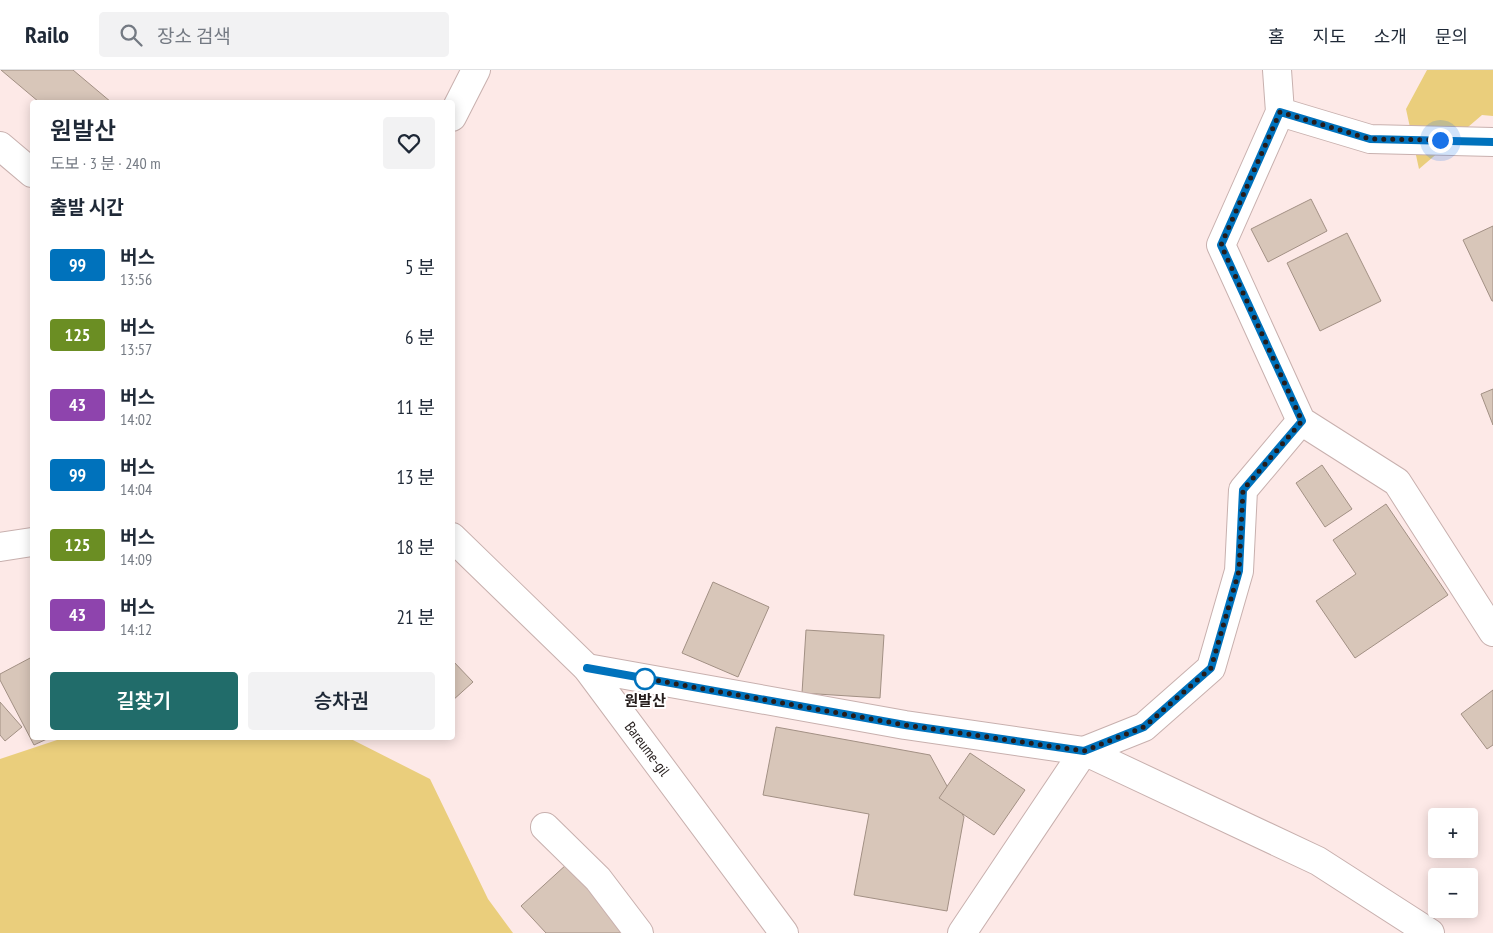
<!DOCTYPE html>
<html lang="ko">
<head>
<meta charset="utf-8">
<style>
	:root { --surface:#fff; --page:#f2f2f3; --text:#1f2937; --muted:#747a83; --line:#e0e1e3; --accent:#216c6a }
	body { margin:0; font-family:"PT Sans Narrow","Noto Sans KR",sans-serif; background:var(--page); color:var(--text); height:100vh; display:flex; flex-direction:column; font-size:19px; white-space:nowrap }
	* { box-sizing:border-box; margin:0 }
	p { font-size:16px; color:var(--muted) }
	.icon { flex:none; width:28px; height:28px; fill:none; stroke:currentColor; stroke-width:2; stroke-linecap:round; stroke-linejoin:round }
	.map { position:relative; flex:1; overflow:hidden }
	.sheet { position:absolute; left:30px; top:30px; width:425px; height:640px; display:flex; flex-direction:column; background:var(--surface); border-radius:5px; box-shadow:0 2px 12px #0003 }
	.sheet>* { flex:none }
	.badge { padding:0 10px; border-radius:4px; font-size:18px; line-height:32px }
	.controls { position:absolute; left:1428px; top:738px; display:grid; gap:10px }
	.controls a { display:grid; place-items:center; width:50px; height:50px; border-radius:5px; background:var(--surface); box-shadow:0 2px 12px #0003; font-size:25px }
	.you { position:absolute; width:25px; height:25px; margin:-12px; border:4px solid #fff; border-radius:50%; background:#1a73e8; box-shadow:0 0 0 8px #1a73e833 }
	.map>.badge { position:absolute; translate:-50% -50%; box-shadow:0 0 0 2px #fff }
	h2 { padding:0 20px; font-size:19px; line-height:45px }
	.round { display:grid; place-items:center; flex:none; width:52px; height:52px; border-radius:5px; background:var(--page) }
	.overview { display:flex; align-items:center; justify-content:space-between; height:85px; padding:0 20px }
	h1 { font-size:24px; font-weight:600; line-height:38px }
	.primary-button { display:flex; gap:10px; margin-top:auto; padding:10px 20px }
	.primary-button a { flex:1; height:58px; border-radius:5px; background:var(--accent); color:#fff; font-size:20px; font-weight:600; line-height:58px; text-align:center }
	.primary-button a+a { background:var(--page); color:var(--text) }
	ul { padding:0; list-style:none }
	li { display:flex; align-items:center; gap:15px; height:70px; padding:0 20px }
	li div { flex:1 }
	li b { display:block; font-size:19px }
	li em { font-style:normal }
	li .badge { min-width:55px; font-weight:700; text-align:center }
	header { display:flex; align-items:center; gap:30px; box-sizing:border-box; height:70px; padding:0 25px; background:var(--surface); border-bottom:1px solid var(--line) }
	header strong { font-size:24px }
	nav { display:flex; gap:28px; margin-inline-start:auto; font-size:18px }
	.search { width:350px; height:45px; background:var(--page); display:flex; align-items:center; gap:12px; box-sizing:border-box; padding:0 18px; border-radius:5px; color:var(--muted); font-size:19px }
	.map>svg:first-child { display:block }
	.green { fill:#eace7c }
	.building { fill:#d8c6b9; stroke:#a29084 }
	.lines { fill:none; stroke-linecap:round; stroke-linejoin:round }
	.minor-casing { stroke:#c8b0ae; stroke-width:30 }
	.tertiary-casing { stroke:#c8b0ae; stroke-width:30 }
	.minor { stroke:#fff; stroke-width:28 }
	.tertiary { stroke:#fff; stroke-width:28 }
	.line-casing { stroke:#fff; stroke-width:11 }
	.line { stroke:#0072bc; stroke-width:8 }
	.walk { stroke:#251d1c; stroke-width:5; stroke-dasharray:0 9 }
	.stop-dot { fill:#fff; stroke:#0072bc; stroke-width:2.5 }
	.labels { text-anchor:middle; stroke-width:4; stroke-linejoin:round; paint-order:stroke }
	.stop-label { font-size:15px; font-weight:bold; fill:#251d1c; stroke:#fff }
	.street-label { font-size:15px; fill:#251d1c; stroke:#fff }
</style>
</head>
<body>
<header>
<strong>Railo</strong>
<div class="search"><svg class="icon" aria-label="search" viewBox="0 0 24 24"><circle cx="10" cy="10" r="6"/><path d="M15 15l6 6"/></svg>장소 검색</div>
<nav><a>홈</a><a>지도</a><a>소개</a><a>문의</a></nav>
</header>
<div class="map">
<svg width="1493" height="863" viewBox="0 0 1493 863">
	<rect width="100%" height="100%" fill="#fde9e7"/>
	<g class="green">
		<polygon points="1427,0 1493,0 1493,46 1482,45 1419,99 1406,39"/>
		<polygon points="63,668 349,668 430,709 488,829 513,863 0,863 0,689"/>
	</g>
	<g class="building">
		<polygon points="1,0 73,0 111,32 39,32"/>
		<polygon points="1311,129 1327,161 1268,192 1251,159"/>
		<polygon points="1493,156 1493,231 1492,231 1463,170"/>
		<polygon points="1347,163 1381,231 1320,261 1287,193"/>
		<polygon points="1493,319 1493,355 1481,324"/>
		<polygon points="1322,395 1352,439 1325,457 1296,413"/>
		<polygon points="1386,434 1448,525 1355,588 1316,531 1356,504 1333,470"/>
		<polygon points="713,512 769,537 738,607 682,583"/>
		<polygon points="806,560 884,565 880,628 802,623"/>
		<polygon points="32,587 32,668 49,668 34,675 0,610 0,604"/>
		<polygon points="452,590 473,612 452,631"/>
		<polygon points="1493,620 1493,675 1487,679 1461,644"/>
		<polygon points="0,632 22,657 5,671 0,665"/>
		<polygon points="776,657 930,685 964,747 947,841 854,825 869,744 763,725"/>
		<polygon points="970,683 1025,720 994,765 939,728"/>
		<polygon points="567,794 629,863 546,863 521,836"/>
	</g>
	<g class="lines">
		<defs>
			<g id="minor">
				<polyline points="1277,0 1280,42 1221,175 1301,351 1397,412 1493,562"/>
				<polyline points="1280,42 1370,69 1493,72"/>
				<polyline points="452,47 476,0"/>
				<polyline points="0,477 32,472"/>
				<polyline points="587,598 905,655 1084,681 1318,791 1430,863"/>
				<polyline points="545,757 598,809 639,863"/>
				<polyline points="962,863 1084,681 1144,657 1211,598 1239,501 1243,420 1301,351"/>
			</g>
			<g id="tertiary">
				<polyline points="0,76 32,103"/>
				<polyline points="452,467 587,598 784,863"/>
			</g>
		</defs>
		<use href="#minor" class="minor-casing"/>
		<use href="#tertiary" class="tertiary-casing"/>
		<use href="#minor" class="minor"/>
		<use href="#tertiary" class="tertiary"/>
	</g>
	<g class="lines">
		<defs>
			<polyline id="line" points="587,598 905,655 1084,681 1144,657 1211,598 1239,501 1243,420 1302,351 1221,175 1280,42 1370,69 1493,72"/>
		</defs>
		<use href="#line" class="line-casing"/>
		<use href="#line" class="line"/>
		<polyline class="walk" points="645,609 643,608 905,655 1084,681 1144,657 1211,598 1239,501 1243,420 1302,351 1221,175 1280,42 1370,69 1440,70"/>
	</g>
	<circle class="stop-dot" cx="645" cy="609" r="10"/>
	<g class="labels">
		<g class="stop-label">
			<text x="645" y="636">원발산</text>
		</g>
		<g class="street-label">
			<text transform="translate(647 679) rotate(53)" y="5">Bareume-gil</text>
		</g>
	</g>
</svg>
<div class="controls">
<a>+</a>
<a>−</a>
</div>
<div class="you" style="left:1440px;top:70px"></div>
<section class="sheet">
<div class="overview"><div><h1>원발산</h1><p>도보 · 3 분 · 240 m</p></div><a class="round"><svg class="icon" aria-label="heart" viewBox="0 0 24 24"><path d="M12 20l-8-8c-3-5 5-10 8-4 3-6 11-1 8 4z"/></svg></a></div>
<h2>출발 시간</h2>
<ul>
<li><span class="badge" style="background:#0072bc;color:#fff">99</span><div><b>버스</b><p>13:56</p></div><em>5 분</em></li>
<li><span class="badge" style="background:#6b8e23;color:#fff">125</span><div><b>버스</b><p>13:57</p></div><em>6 분</em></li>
<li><span class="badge" style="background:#8e44ad;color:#fff">43</span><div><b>버스</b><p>14:02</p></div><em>11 분</em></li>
<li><span class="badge" style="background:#0072bc;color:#fff">99</span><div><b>버스</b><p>14:04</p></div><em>13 분</em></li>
<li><span class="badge" style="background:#6b8e23;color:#fff">125</span><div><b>버스</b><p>14:09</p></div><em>18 분</em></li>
<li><span class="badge" style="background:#8e44ad;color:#fff">43</span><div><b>버스</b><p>14:12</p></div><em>21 분</em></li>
</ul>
<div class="primary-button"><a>길찾기</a><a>승차권</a></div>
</section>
</div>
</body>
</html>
